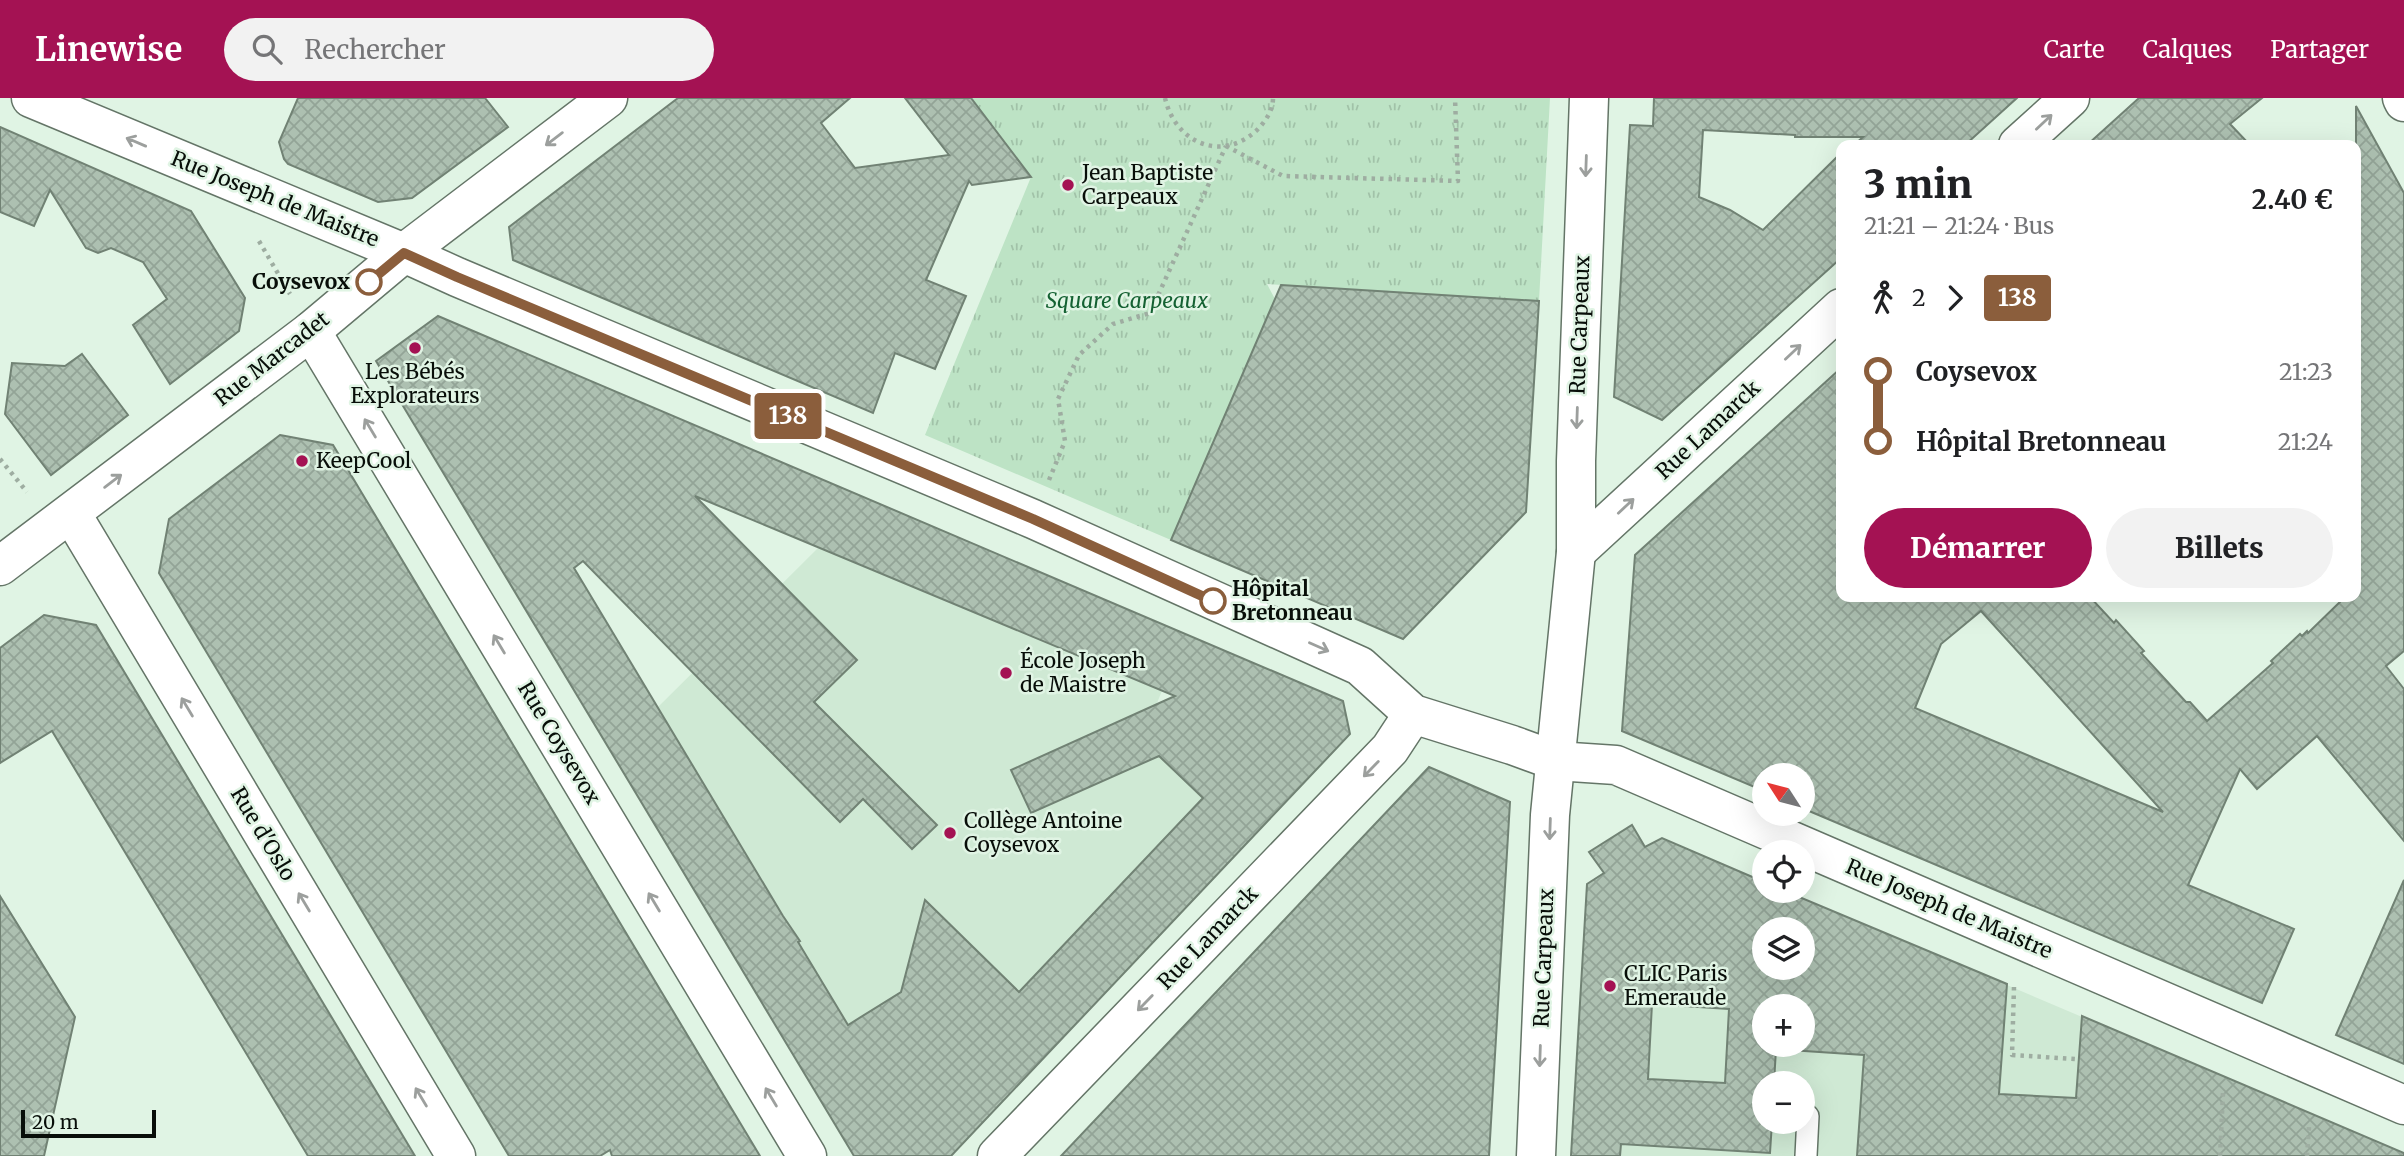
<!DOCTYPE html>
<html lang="fr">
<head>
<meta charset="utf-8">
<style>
	:root { --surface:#fff; --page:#f2f2f2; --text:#202124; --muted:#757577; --accent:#a41253 }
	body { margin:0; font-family:Merriweather,serif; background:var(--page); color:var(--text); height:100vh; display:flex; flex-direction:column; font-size:26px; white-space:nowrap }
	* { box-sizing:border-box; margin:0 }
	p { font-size:23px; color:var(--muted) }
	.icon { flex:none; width:38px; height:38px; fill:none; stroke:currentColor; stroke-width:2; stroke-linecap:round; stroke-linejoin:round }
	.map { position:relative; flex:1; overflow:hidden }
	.sheet { position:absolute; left:1836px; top:42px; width:525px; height:462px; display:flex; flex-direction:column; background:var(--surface); border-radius:14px; box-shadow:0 7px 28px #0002 }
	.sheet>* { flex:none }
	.badge { padding:0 14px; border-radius:5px; font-size:24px; line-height:46px }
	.needle { width:46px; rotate:306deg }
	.fabs { position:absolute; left:1752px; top:665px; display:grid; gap:14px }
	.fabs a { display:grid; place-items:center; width:63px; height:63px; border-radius:50%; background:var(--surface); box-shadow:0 7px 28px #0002; font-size:35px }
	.scale { position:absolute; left:21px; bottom:18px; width:135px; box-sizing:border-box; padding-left:7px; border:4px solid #080e09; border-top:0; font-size:19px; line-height:24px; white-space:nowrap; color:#080e09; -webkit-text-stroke:5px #e0f4e4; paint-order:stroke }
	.map>.badge { position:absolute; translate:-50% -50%; box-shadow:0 0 0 4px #fff }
	.legs { display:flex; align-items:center; gap:10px; height:77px; padding:0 28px; font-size:23px }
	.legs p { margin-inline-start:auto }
	.overview { display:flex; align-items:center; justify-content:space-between; height:119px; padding:0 28px }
	h1 { font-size:38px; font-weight:800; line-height:52px }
	.primary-button { display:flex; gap:14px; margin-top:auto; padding:14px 28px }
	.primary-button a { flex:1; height:80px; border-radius:42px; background:var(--accent); color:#fff; font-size:28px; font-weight:800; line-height:80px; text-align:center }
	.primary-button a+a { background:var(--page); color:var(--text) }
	ul { padding:0 28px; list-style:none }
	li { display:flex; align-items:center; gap:24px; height:70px; font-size:26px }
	li i { display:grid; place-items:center; width:10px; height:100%; margin:0 9px; background:currentColor }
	li i::after { content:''; width:18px; height:18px; margin:-9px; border:5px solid; border-radius:50%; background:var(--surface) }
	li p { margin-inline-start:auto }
	li:first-child i { background:linear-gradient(#0000 50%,currentColor 0) }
	li:last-child i { background:linear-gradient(currentColor 50%,#0000 0) }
	header { display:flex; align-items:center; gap:42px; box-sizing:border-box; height:98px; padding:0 35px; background:var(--accent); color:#fff }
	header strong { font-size:33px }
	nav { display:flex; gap:38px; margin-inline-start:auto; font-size:24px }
	.search { width:490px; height:63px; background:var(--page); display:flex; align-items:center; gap:18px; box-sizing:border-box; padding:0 24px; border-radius:38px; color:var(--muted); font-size:26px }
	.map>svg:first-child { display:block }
	.built { fill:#cfe9d4; fill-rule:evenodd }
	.park { fill:url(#park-tufts) }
	.building { fill:url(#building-cross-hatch); stroke:#718274; stroke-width:2; fill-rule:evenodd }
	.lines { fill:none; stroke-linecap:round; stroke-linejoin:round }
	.service-casing { stroke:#647567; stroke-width:24 }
	.minor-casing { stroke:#647567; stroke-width:41 }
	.path { stroke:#9eada1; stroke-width:4.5; stroke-dasharray:3.5 5; stroke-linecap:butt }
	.service { stroke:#fff; stroke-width:21 }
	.minor { stroke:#fff; stroke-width:38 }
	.oneway { stroke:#9c9f9d }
	.line-1-casing { stroke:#fff; stroke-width:16 }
	.line-1 { stroke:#8b5e3c; stroke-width:10 }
	.poi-dot { fill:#a41253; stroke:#e0f4e4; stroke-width:2.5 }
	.stop-1-dot { fill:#fff; stroke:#8b5e3c; stroke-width:3.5 }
	.labels { text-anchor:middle; stroke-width:5; stroke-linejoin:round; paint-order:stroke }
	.poi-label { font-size:21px; fill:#080e09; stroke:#e0f4e4; text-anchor:start }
	.street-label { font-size:21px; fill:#080e09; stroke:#e0f4e4 }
	.stop-label { font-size:21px; font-weight:bold; fill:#080e09; stroke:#e0f4e4; text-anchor:end }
	.park-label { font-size:21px; font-style:italic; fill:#146132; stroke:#e0f4e4 }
</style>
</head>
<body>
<header>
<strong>Linewise</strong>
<div class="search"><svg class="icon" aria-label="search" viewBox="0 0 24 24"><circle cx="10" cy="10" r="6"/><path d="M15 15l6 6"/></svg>Rechercher</div>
<nav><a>Carte</a><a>Calques</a><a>Partager</a></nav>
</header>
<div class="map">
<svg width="2404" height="1058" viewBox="0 0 2404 1058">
	<defs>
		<pattern id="park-tufts" width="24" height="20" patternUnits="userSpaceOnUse" patternTransform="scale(1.75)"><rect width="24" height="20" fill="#bde3c5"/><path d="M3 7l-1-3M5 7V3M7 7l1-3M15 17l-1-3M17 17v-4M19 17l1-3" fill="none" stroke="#a1c2a8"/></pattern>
		<pattern id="building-cross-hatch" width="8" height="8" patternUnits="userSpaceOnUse" patternTransform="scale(1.75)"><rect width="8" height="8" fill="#adc0b1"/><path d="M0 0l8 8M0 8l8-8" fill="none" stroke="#93a497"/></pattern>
	</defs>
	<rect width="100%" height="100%" fill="#e0f4e4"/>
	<g class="built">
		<polygon points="844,390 1185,536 1142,642 1249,743 1008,998 848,927 794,959 604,642 658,609 819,449"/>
		<path d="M 1662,740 L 1764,784 L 1764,793 L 1785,793 L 2384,1047 L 2383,1058 L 1571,1058 L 1604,775 L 1589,754 L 1645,749 ZM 1764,831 L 1802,831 L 1802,870 L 1764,870 ZM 1764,908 L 1802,908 L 1802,947 L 1764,947 ZM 1764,985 L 1802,985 L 1802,1024 L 1764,1024 Z"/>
	</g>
	<polygon class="park" points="971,0 1550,0 1539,203 1267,186 1275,201 1171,442 925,337 1031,79"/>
	<g class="building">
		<polygon points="298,0 485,0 508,29 412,100 378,104 288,66 284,61 279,44"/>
		<polygon points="678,0 850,0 821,25 855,70 949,57 905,0 971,0 1031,79 972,87 969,83 926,182 966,198 935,271 895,255 873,315 513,162 509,129"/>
		<polygon points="1654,0 2017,0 1965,47 1854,47 1863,39 1795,39 1795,37 1703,32 1699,99 1730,112 1763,132 1841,55 1841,160 1662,322 1614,299 1630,27 1653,28"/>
		<polygon points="2139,0 2262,0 2230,26 2250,47 2087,47"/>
		<path d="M 2356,8 L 2404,95 L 2404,553 L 2386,568 L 2404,591 L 2404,743 L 2317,638 L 2257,691 L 2240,671 L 2188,787 L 2294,831 L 2262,905 L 1802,710 L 1802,677 L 1764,677 L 1764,693 L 1622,633 L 1635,457 L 1841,270 L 1841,499 L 2090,499 L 2114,525 L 2116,522 L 2144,553 L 2141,555 L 2186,604 L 2190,604 L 2207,623 L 2273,565 L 2271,563 L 2300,536 L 2302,538 L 2307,533 L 2308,535 L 2345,499 L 2356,499 ZM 1981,513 L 2163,714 L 1915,610 L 1941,546 Z"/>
		<polygon points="0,29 191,113 245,200 239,233 170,286 133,227 167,201 143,164 111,150 98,155 86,150 50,92 34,128 0,114"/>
		<polygon points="1281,187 1539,203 1526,414 1403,541 1171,442"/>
		<path d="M 438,218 L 1343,603 L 1350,636 L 951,1058 L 854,1058 L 376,263 ZM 695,398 L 1175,598 L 1011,672 L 1031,715 L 1159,658 L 1203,700 L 1019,894 L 925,802 L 901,894 L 848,927 L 798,844 L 800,843 L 783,818 L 574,470 L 583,463 L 840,724 L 863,701 L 912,751 L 937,727 L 814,604 L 857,562 Z"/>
		<polygon points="82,256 128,317 51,377 5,316 12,265 65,268"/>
		<polygon points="280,337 333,347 760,1058 612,1058 610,1052 600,1058 509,1058 159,475 169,421"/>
		<polygon points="44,517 96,527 415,1058 308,1058 52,633 0,665 0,550"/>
		<polygon points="1429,669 1510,704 1489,1058 1061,1058"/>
		<path d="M 1632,727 L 1645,749 L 1662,740 L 1764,784 L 1764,793 L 1785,793 L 2007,886 L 1999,996 L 2076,1000 L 2082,918 L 2404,1055 L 2404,1058 L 1857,1058 L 1864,957 L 1776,951 L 1774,985 L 1764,985 L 1764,1024 L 1772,1024 L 1770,1055 L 1621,1046 L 1620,1058 L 1571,1058 L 1587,786 L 1604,775 L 1589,754 ZM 1764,831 L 1802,831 L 1802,870 L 1764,870 ZM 1652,906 L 1729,911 L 1725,985 L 1648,981 ZM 1764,908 L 1802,908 L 1802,947 L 1764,947 Z"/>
		<polygon points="2404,782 2404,966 2336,937"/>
		<polygon points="0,798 75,919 44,1058 0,1058"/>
	</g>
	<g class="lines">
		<defs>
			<polyline id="service" points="1806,1058 1808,1018"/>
			<g id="minor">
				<polyline points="31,0 404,155 457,179 1033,421 1360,568 1413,616 1512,647 1556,663 1616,667 2404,1007"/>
				<polyline points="2402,0 2404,4"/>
				<polyline points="2018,47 2070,0"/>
				<polyline points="311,233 807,1058"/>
				<polyline points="71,415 456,1058"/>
				<polyline points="1576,454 1841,210"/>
				<polyline points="0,468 311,233 404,155 608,0"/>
				<polyline points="997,1058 1390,651 1413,616"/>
				<polyline points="1536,1058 1550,717 1576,454 1576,363 1589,0"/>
			</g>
		</defs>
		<use href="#service" class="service-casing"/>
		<use href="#minor" class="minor-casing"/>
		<g class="path">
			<path d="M 1165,0 C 1175,44 1220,65 1256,33 C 1265,24 1273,13 1273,0"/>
			<polyline points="1226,48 1283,78 1458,83 1455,0"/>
			<polyline points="259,143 290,196"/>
			<polyline points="0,361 27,394"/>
			<polyline points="1049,382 1065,343 1058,301 1079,257 1113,226 1150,215 1226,48"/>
			<polyline points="2014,889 2012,957 2075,961"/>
			<polyline points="2220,1058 2223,995"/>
			<polyline points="2307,1058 2309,1029"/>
		</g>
		<use href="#service" class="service"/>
		<use href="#minor" class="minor"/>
	</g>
	<defs><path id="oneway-shaft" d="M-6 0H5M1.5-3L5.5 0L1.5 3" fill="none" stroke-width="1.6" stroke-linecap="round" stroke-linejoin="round" transform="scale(1.75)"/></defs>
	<g class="oneway">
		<use href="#oneway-shaft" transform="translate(2044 24) rotate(-43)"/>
		<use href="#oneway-shaft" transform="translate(554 41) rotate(143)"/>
		<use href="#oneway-shaft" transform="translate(136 44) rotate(-157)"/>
		<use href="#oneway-shaft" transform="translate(1586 68) rotate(92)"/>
		<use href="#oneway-shaft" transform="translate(1793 254) rotate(-43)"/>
		<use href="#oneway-shaft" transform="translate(1577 320) rotate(92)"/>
		<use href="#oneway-shaft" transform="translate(370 330) rotate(-121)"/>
		<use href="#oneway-shaft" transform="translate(113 383) rotate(-37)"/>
		<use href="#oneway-shaft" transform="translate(1626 408) rotate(-43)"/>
		<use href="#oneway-shaft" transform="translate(499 546) rotate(-121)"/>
		<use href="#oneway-shaft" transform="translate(1319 549) rotate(24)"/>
		<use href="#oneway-shaft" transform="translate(187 609) rotate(-121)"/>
		<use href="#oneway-shaft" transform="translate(1371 671) rotate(134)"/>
		<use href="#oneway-shaft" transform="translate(1550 731) rotate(92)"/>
		<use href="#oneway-shaft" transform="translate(304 804) rotate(-121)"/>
		<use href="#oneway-shaft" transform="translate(654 804) rotate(-121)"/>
		<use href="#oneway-shaft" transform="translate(1145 905) rotate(134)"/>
		<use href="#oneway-shaft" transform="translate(1540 958) rotate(92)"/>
		<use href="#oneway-shaft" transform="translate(421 999) rotate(-121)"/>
		<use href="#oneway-shaft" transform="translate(771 999) rotate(-121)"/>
	</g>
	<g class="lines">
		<defs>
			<polyline id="line-1" points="369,184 404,155 457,179 1033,421 1213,503"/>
		</defs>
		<use href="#line-1" class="line-1-casing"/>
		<use href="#line-1" class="line-1"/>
	</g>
	<g class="poi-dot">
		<circle cx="1068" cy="87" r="7"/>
		<circle cx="415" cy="250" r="7"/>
		<circle cx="302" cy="363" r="7"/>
		<circle cx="1006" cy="575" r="7"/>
		<circle cx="950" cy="735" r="7"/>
		<circle cx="1610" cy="888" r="7"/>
	</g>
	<g class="stop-1-dot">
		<circle cx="369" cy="184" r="12"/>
		<circle cx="1213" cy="503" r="12"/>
	</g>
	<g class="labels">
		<g class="poi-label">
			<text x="1082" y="82">Jean Baptiste<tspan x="1082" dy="24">Carpeaux</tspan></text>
			<text x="415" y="281" text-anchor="middle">Les Bébés<tspan x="415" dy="24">Explorateurs</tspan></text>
			<text x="316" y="370">KeepCool</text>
			<text x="1020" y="570">École Joseph<tspan x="1020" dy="24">de Maistre</tspan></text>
			<text x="964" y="730">Collège Antoine<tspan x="964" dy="24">Coysevox</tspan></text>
			<text x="1624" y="883">CLIC Paris<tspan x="1624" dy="24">Emeraude</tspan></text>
		</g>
		<g class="street-label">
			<text transform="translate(275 101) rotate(22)" y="7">Rue Joseph de Maistre</text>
			<text transform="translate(1580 227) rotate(-88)" y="7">Rue Carpeaux</text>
			<text transform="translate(272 261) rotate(-38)" y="7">Rue Marcadet</text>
			<text transform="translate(1708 332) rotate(-43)" y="7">Rue Lamarck</text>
			<text transform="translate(559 645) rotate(59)" y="7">Rue Coysevox</text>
			<text transform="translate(263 736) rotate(59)" y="7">Rue d'Oslo</text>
			<text transform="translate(1949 811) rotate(23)" y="7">Rue Joseph de Maistre</text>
			<text transform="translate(1208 840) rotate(-46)" y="7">Rue Lamarck</text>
			<text transform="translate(1544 860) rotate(-88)" y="7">Rue Carpeaux</text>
		</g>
		<g class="stop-label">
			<text x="350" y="191">Coysevox</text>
			<text x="1232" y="498" text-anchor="start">Hôpital<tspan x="1232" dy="24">Bretonneau</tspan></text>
		</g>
		<g class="park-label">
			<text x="1127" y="210">Square Carpeaux</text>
		</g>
	</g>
</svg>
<div class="fabs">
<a><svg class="needle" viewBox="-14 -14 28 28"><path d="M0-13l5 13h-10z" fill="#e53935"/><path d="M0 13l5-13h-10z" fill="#757577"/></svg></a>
<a><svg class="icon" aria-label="locate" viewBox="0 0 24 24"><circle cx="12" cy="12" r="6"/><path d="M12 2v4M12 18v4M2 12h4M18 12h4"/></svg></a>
<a><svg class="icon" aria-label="layers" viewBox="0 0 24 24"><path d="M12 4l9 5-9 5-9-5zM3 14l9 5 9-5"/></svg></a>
<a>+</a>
<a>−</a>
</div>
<div class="scale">20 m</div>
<b class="badge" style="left:788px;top:318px;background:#8b5e3c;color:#fff">138</b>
<section class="sheet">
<div class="overview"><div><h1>3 min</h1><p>21:21 – 21:24 · Bus</p></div><b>2.40 €</b></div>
<div class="legs"><svg class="icon" aria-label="walk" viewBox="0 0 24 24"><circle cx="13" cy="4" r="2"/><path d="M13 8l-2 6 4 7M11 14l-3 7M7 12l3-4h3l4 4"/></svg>2<svg class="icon" aria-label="forward" viewBox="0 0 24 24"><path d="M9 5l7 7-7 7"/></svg><b class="badge" style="background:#8b5e3c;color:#fff">138</b></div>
<ul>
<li><i style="color:#8b5e3c"></i><b>Coysevox</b><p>21:23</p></li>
<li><i style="color:#8b5e3c"></i><b>Hôpital Bretonneau</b><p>21:24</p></li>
</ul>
<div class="primary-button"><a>Démarrer</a><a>Billets</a></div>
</section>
</div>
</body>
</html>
